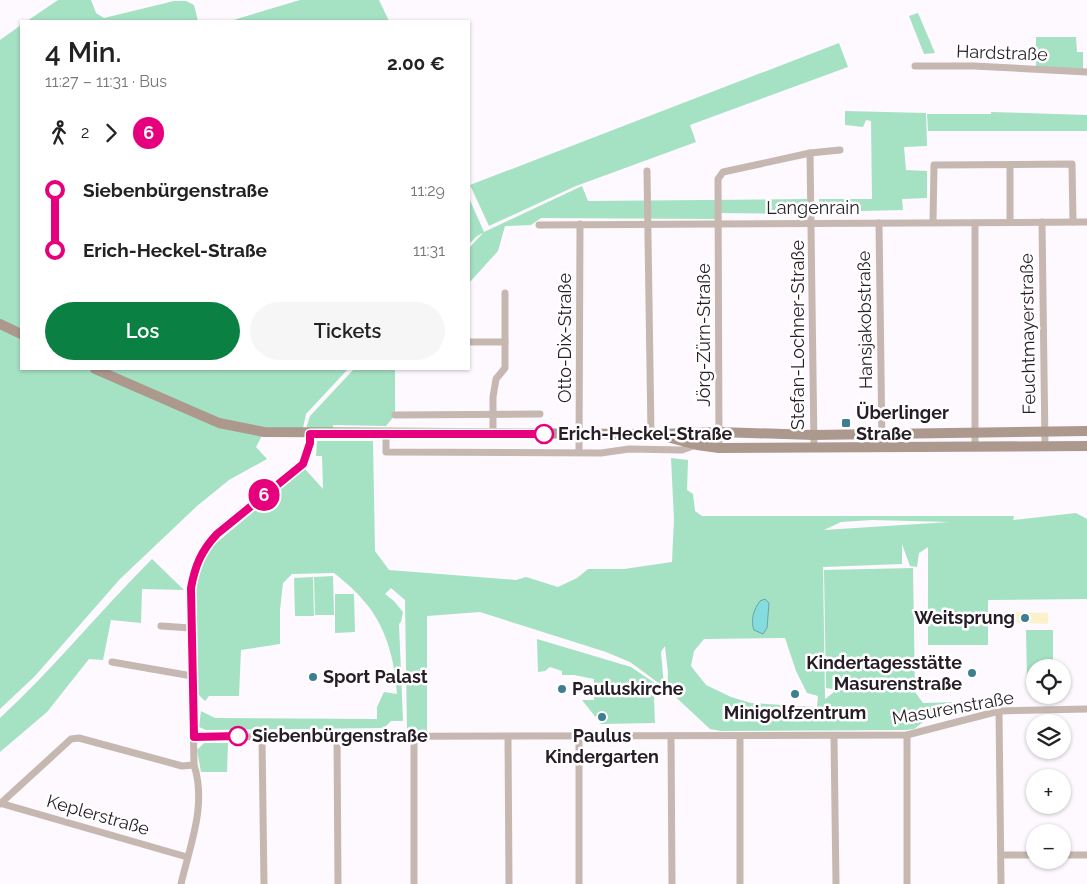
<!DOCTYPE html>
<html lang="de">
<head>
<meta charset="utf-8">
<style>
	:root { --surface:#fff; --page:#f6f6f6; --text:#222; --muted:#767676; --accent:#0b8043 }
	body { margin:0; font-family:Raleway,sans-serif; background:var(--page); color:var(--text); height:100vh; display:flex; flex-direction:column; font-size:19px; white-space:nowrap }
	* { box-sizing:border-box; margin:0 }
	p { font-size:16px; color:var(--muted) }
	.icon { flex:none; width:28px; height:28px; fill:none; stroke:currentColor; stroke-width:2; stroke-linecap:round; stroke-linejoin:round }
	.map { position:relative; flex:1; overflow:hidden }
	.side { position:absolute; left:20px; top:20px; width:450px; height:350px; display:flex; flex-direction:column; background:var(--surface); border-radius:0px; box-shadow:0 1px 4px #0004 }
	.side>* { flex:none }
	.badge { padding:0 10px; border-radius:16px; font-size:18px; line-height:32px }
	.fabs { position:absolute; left:1026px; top:659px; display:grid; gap:10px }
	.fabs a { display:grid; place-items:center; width:45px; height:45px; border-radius:50%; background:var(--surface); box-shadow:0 1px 4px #0004; font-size:25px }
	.map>.badge { position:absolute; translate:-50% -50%; box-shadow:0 0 0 2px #fff }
	.legs { display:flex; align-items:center; gap:8px; height:55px; padding:0 25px; font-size:16px }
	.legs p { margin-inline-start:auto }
	.headline { display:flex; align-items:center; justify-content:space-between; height:85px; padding:0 25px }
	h1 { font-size:28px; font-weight:600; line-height:38px }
	.primary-button { display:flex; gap:10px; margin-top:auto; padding:10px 25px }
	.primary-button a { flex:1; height:58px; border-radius:30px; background:var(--accent); color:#fff; font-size:20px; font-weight:600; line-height:58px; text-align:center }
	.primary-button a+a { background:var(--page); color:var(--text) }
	ul { padding:0 25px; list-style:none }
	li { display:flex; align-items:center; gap:18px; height:60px; font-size:19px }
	li i { display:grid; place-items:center; width:8px; height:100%; margin:0 6px; background:currentColor }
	li i::after { content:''; width:12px; height:12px; margin:-6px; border:4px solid; border-radius:50%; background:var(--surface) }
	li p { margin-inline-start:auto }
	li:first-child i { background:linear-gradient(#0000 50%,currentColor 0) }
	li:last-child i { background:linear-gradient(currentColor 50%,#0000 0) }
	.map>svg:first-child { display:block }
	.green { fill:#a5e1c3; fill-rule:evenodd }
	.sand { fill:#fbf2cc }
	.water { fill:#85dcde; stroke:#69a3a7 }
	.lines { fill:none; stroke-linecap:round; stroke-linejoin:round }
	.street { stroke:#c6b8b1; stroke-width:7 }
	.secondary { stroke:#ac988d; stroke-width:10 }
	.line-1-casing { stroke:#fff; stroke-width:11 }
	.line-1 { stroke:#e6007e; stroke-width:8 }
	.poi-dot { fill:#3d7e90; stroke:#fff; stroke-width:2 }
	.stop-1-dot { fill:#fff; stroke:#e6007e; stroke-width:2.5 }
	.labels { text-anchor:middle; stroke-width:5; stroke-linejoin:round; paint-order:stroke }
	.street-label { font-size:18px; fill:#271d26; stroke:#fff }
	.poi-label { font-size:18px; font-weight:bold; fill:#271d26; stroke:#fff; text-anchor:start }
	.stop-label { font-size:18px; font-weight:bold; fill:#271d26; stroke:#fff; text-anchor:start }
</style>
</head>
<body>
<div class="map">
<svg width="1087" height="884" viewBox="0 0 1087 884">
	<rect width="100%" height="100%" fill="#fef9fe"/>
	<g class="green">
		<polygon points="58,0 91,0 96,13 104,18 174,1 186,1 194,5 198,21 27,21"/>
		<polygon points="300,0 379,0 389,21 230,21"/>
		<polygon points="918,13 935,53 924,54 909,16"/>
		<polygon points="21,25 21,369 348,369 306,414 303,428 266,428 256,447 267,459 229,480 197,506 120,579 35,676 0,709 0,40"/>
		<polygon points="1036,37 1076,37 1077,52 1083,52 1083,69 1036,68"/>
		<polygon points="839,43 848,67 690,125 696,142 576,186 489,226 470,185"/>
		<polygon points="845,111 926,113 927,146 904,147 906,170 927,171 927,198 902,199 903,210 819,212 819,199 872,199 871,121 866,120 863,127 845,125"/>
		<polygon points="991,112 1087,115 1087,131 928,131 927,114 991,114"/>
		<polygon points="582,186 588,201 807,199 808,214 719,213 719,219 541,218 531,225 505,226 498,251 469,283 469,248 483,233 477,236 469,244 469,198 484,232"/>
		<polygon points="354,369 395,369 395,415 386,426 333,425 333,430 306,429 310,416"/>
		<path d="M 317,441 L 373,441 L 375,551 L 389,570 L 516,580 L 526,577 L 558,587 L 577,578 L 588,569 L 624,569 L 672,562 L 674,519 L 671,458 L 688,460 L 687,490 L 693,494 L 695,511 L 702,516 L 1014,516 L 1013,520 L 1076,513 L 1087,519 L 1087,599 L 988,600 L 988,645 L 928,645 L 928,547 L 919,553 L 917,567 L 910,566 L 902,544 L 902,564 L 823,567 L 825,699 L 833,693 L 833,689 L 826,688 L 824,570 L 913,568 L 915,692 L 923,703 L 961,702 L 965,709 L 927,719 L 914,729 L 906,730 L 721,731 L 710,729 L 667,689 L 668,673 L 665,646 L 661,652 L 664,687 L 630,662 L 606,652 L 480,612 L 427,616 L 427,731 L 407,732 L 405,600 L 391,588 L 385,594 L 394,601 L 403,612 L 401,622 L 399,624 L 403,721 L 391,721 L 384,728 L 206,730 L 199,727 L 201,711 L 215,718 L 377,719 L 377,707 L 384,692 L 397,694 C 395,661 386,625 363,600 C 355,590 344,581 334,573 L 292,574 L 283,583 L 280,610 L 280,644 L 241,650 L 239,696 L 209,696 L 205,701 L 198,694 L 195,596 L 199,571 L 210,548 L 305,469 L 323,489 L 322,456 L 316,456 ZM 872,520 L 950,522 L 824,530 L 841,522 ZM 785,638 L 796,671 L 807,693 L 818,696 L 817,707 L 751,703 L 731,697 L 706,685 L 691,666 L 694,651 L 704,639 Z"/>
		<path d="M 152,559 L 184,590 L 142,589 L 141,623 L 111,620 L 103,660 L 89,659 L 47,712 L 0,752 L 0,718 C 54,668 100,611 152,559 Z"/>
		<polygon points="333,576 334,615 315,615 314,577"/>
		<polygon points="313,577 314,616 295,616 294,578"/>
		<polygon points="335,594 354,594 355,632 335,633"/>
		<polygon points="1026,630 1053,630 1053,667 1035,668 1035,680 1027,680"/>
		<polygon points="537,639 631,667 656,684 654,700 655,723 601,724 582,700 594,700 594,679 574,675 562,675 562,671 550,667 545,671 538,672"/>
		<polygon points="204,743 228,743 227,772 201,772 197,750"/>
	</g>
	<polygon class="sand" points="1003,612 1048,613 1048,624 1002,622"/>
	<path class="water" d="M 765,599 L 769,603 L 767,628 L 763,634 L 754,630 C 750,620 754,609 760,601 Z"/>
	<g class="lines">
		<g class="street">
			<polyline points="915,66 974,66 1087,72"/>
			<polyline points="810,153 814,447"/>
			<polyline points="647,171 651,434"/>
			<polyline points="933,222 934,165 1072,164 1073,222"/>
			<polyline points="1010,222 1010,165"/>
			<polyline points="1042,222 1045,445"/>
			<polyline points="879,223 882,446"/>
			<polyline points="975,223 975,445"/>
			<polyline points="539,225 1087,222"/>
			<polyline points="469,342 505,342"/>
			<polyline points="395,415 540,414"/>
			<polyline points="386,434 386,452 601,453 629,449 682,450 696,445"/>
			<polyline points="493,434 493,397 496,379 505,368 505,293"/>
			<polyline points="719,448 718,179 723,172 810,153 840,150"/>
			<polyline points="579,452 580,224"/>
			<polyline points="161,626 191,628"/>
			<polyline points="112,662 192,676"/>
			<polyline points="999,711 1001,884"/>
			<polyline points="579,736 579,884"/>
			<polyline points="671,736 672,884"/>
			<polyline points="194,737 907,735 999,711 1087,709"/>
			<polyline points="414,737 414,884"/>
			<polyline points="508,737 509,884"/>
			<polyline points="834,737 836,884"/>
			<polyline points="262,738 264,884"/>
			<polyline points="337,738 338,884"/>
			<polyline points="0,803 187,857"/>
			<polyline points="0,804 71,739 79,738 182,766 194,765"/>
			<polyline points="1001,855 1035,855"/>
			<polyline points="1062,855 1087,855"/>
			<path d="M 181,884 C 190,845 207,805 194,765 L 191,588 L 199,558 L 217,534 L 303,464 L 309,443 L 310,433"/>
			<polyline points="740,884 740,736"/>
			<polyline points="907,884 907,735"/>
		</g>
		<g class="secondary">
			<polyline points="0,324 21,334"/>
			<polyline points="95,369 219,423 264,432 656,434 719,432 813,435 1087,431"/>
			<polyline points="667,437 697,445 719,448 1087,446"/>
		</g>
	</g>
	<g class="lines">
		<defs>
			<path id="line-1" d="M 238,736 L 194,737 L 191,588 C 195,566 201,551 217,534 L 303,464 L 310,443 L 310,434 L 544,434"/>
		</defs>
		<use href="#line-1" class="line-1-casing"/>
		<use href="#line-1" class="line-1"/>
	</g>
	<g class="poi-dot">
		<rect x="841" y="418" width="10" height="10" rx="2.5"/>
		<circle cx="1025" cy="618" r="5"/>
		<circle cx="972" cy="673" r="5"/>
		<circle cx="313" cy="677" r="5"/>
		<circle cx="562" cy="689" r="5"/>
		<circle cx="795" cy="694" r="5"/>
		<circle cx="602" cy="717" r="5"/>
	</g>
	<g class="stop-1-dot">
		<circle cx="544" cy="434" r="9"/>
		<circle cx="238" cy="736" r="9"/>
	</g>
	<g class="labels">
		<g class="street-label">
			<text transform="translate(1002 53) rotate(2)" y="6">Hardstraße</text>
			<text x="813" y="214">Langenrain</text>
			<text transform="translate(865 320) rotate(-91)" y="6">Hansjakobstraße</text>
			<text transform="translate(1028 334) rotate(-91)" y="6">Feuchtmayerstraße</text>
			<text transform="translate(704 335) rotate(-90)" y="6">Jörg-Zürn-Straße</text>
			<text transform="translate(798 335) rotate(-90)" y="6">Stefan-Lochner-Straße</text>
			<text transform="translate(565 338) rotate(-90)" y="6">Otto-Dix-Straße</text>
			<text transform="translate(953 708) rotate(-10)" y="6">Masurenstraße</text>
			<text transform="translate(98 815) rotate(16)" y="6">Keplerstraße</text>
		</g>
		<g class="poi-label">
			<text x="856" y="419">Überlinger<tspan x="856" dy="21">Straße</tspan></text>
			<text x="1015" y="624" text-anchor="end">Weitsprung</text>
			<text x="962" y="669" text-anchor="end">Kindertagesstätte<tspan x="962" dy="21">Masurenstraße</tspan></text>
			<text x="323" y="683">Sport Palast</text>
			<text x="572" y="695">Pauluskirche</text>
			<text x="795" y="719" text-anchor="middle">Minigolfzentrum</text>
			<text x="602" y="742" text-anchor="middle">Paulus<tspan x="602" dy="21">Kindergarten</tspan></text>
		</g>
		<g class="stop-label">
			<text x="558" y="440">Erich-Heckel-Straße</text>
			<text x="252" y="742">Siebenbürgenstraße</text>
		</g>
	</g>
</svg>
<div class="fabs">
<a><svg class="icon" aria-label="locate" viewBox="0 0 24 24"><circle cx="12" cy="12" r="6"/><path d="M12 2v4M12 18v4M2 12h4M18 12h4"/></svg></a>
<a><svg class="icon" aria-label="layers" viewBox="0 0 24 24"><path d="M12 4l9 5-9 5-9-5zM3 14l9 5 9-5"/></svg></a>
<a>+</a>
<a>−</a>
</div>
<b class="badge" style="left:264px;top:495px;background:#e6007e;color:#fff">6</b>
<section class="side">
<div class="headline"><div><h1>4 Min.</h1><p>11:27 – 11:31 · Bus</p></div><b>2.00 €</b></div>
<div class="legs"><svg class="icon" aria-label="walk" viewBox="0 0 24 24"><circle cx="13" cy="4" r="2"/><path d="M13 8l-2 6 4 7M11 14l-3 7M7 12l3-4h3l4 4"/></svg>2<svg class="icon" aria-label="forward" viewBox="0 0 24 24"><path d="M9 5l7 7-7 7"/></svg><b class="badge" style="background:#e6007e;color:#fff">6</b></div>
<ul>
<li><i style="color:#e6007e"></i><b>Siebenbürgenstraße</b><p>11:29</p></li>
<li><i style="color:#e6007e"></i><b>Erich-Heckel-Straße</b><p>11:31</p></li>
</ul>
<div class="primary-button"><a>Los</a><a>Tickets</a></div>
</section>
</div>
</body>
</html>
